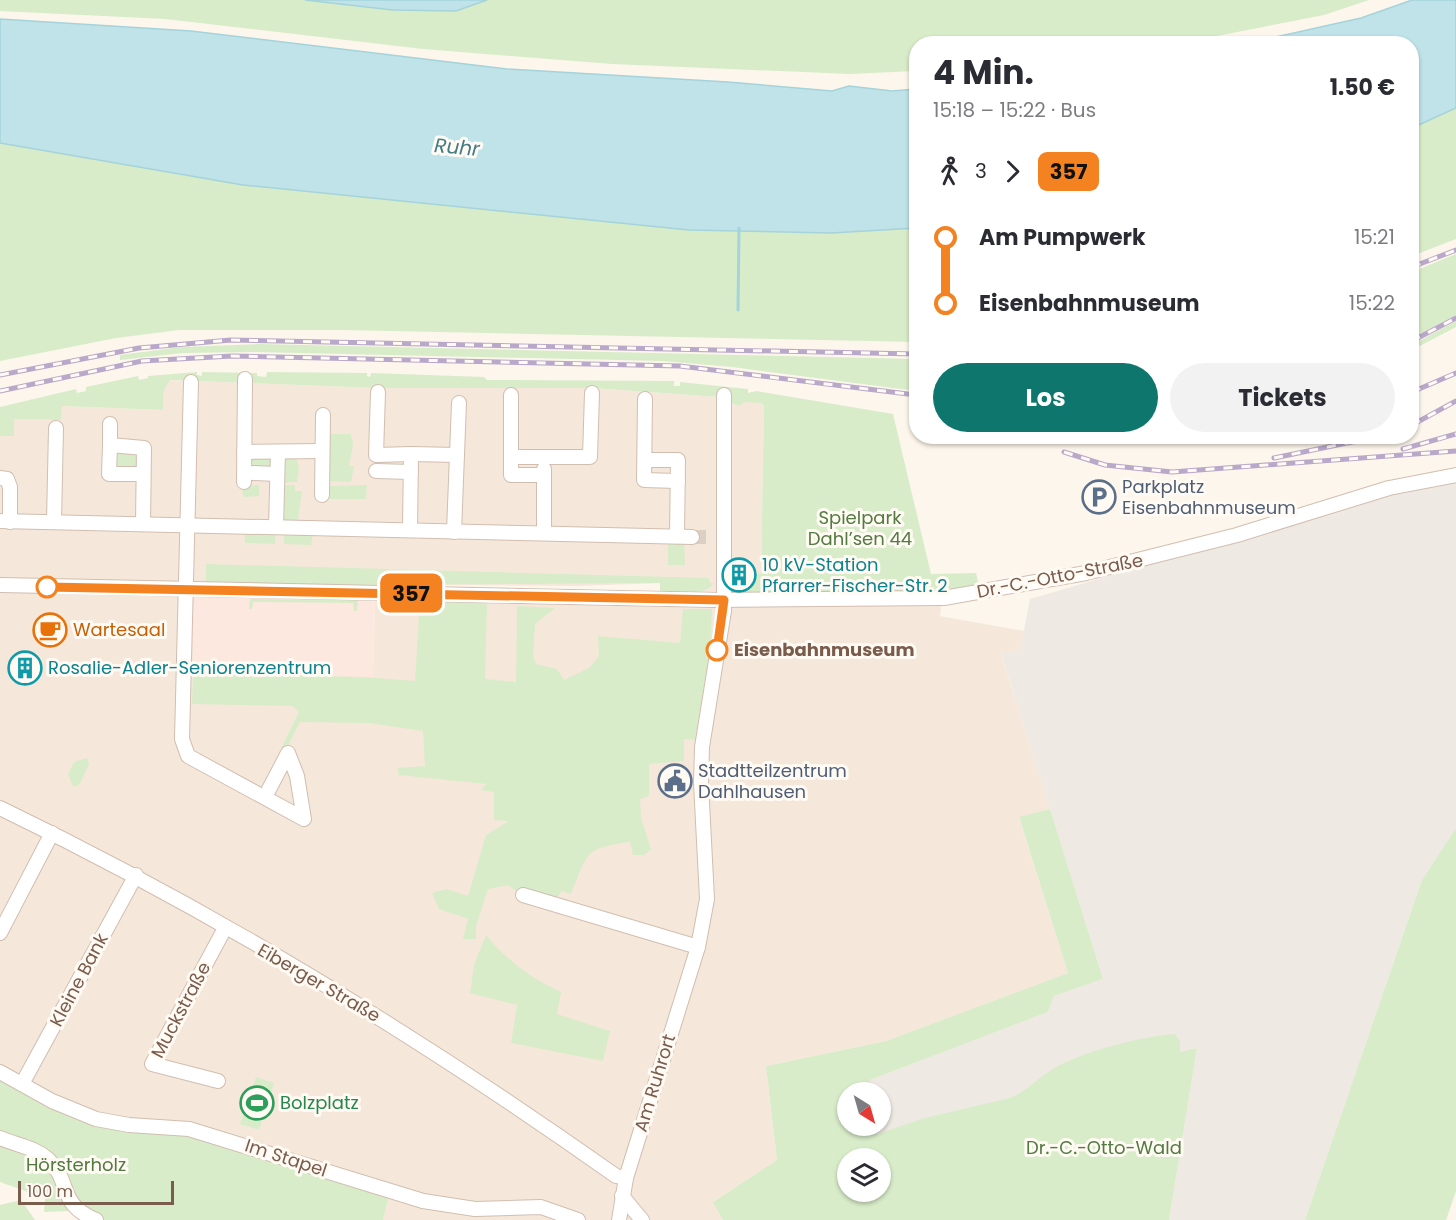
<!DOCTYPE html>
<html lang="de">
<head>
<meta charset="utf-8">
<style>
	:root { --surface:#fff; --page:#f2f2f3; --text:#2b2b33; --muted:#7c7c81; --accent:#0f766e }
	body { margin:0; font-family:Poppins,sans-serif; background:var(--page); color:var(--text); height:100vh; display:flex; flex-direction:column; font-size:22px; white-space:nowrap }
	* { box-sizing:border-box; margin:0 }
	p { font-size:20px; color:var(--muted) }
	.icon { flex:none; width:33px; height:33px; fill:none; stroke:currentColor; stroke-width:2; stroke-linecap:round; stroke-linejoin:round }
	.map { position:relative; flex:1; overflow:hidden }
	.side { position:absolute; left:909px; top:36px; width:510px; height:408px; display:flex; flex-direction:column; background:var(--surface); border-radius:24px; box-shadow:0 2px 4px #0004 }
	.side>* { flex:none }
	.badge { padding:0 12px; border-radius:9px; font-size:21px; line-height:39px }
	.needle { width:39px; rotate:143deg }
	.tools { position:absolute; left:837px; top:1082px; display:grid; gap:12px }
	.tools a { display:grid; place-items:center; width:54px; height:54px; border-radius:50%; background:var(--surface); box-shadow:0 2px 4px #0004; font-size:30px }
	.scale { position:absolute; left:18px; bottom:15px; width:156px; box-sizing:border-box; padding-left:6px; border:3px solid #7a5c4d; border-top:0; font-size:16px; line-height:21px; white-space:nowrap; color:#7a5c4d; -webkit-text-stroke:4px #fffaf3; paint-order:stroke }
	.map>.badge { position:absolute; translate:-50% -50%; box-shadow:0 0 0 3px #fff }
	.legs { display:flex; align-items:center; gap:9px; height:66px; padding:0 24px; font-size:20px }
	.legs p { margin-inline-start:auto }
	.overview { display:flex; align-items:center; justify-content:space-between; height:102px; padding:0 24px }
	h1 { font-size:33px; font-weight:700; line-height:45px }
	.cta { display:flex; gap:12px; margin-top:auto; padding:12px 24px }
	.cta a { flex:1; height:69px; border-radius:36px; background:var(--accent); color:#fff; font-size:24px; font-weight:700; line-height:69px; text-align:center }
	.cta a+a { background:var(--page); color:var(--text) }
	ul { padding:0 24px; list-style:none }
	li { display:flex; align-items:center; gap:21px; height:66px; font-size:22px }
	li i { display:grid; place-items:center; width:9px; height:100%; margin:0 8px; background:currentColor }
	li i::after { content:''; width:15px; height:15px; margin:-8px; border:4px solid; border-radius:50%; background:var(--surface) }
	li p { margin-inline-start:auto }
	li:first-child i { background:linear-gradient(#0000 50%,currentColor 0) }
	li:last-child i { background:linear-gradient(currentColor 50%,#0000 0) }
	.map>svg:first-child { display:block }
	.residential { fill:#f5e8da }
	.commercial { fill:#fde8e0 }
	.industrial { fill:#efe9e4 }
	.green { fill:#d8ecc9; fill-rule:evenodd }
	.water { fill:#bfe3e8; stroke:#a5d3da; stroke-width:1.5 }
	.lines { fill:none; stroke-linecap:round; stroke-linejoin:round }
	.stream { stroke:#a5d3da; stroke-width:3 }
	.minor-tunnel { stroke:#dcd0c4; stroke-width:14; stroke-dasharray:14 7; stroke-linecap:butt }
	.minor-casing { stroke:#d1beb0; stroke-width:16 }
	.minor { stroke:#fff; stroke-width:14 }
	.rail-casing { stroke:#b9a8c9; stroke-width:5 }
	.rail { stroke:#fffaf3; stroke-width:3; stroke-dasharray:9; stroke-linecap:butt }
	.line-1-casing { stroke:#fff; stroke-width:14 }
	.line-1 { stroke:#f58220; stroke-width:9 }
	.stop-1-dot { fill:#fff; stroke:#f58220; stroke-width:3 }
	.labels { text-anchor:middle; stroke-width:6; stroke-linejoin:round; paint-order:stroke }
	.service-label { font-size:18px; fill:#4e5e75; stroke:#fffaf3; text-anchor:start }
	.park-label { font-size:18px; fill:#537a41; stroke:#fffaf3 }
	.culture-label { font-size:18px; fill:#0d838f; stroke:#fffaf3; text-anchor:start }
	.street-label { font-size:18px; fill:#7a5c4d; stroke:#fffaf3 }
	.food-label { font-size:18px; fill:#c56008; stroke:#fffaf3; text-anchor:start }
	.stop-label { font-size:18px; font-weight:bold; fill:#7a5c4d; stroke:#fffaf3; text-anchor:start }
	.leisure-label { font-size:18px; fill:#27864d; stroke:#fffaf3; text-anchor:start }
	.water-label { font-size:20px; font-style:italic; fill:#437c86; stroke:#fffaf3 }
</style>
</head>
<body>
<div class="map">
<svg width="1456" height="1220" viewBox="0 0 1456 1220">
	<rect width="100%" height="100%" fill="#fdf6ec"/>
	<g class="residential">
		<polygon points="169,380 378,388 593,388 719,397 761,403 764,406 761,574 728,593 660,592 660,583 579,586 324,584 0,579 0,436 14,436 14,419 61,420 62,406 163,410 164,390"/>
		<polygon points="0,591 193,596 193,673 373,678 375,597 941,605 940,616 1024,631 1020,651 1001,654 1050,809 1019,818 1068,973 886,1041 766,1066 777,1160 714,1201 723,1220 383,1220 388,1200 116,1131 0,1079"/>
	</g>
	<polygon class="commercial" points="193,596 375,597 373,678 193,673"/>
	<polygon class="industrial" points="1456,479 1456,828 1422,880 1305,1220 1169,1220 1197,1048 876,1134 875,1125 880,1125 880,1092 871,1092 870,1080 1048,1012 1054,996 1103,979 1001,653 1020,651 1030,599 1394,492"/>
	<g class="green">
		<polygon points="0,0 305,0 393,10 456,11 487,0 1369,0 1324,15 1181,43 916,44 916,71 849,74 612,64 423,49 165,19 0,11"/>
		<polygon points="1456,108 1456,239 1412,256 1412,128"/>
		<polygon points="0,143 243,185 689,230 831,233 916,228 916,342 343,330 179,330 116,338 0,361"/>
		<polygon points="1456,254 1456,315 1412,338 1412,272"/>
		<polygon points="1456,321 1456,327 1412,350 1412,345"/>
		<polygon points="260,344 916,359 916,391 732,367 663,361 253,352 182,353 120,360 120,355 181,347"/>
		<polygon points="197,372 197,375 202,376 202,372 257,373 257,376 266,377 267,372 367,373 367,376 370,377 371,373 484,377 487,380 674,381 674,386 680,386 680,382 748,389 748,393 756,391 893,414 931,574 976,573 979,586 931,592 728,593 728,573 761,574 764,406 761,403 745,402 739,406 719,397 593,388 378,388 170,380 164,390 163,410 62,406 61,420 14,419 14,436 0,436 0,407 76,389 77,393 86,391 86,387 138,376 139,380 148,378 148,376"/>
		<polygon points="329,434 351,434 353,445 349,466 354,466 351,482 326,481"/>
		<polygon points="113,454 140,454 140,471 112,470"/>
		<polygon points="295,454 299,468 297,482 281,483 279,480 270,483 267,480 244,482 248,458 282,458"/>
		<polygon points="259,485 259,496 243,497 242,486"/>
		<polygon points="283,485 295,485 295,491 302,491 298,520 305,520 304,525 283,526 281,501"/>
		<polygon points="367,485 366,499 326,499 327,486"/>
		<polygon points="245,532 276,532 275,544 245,543"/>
		<polygon points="284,533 313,534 311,545 284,544"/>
		<polygon points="668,540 684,540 685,565 668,565"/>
		<path d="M 206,564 L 709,578 L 710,583 L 714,583 C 705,597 674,592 660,592 L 660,583 L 322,585 L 206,582 Z"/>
		<path d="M 420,598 L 487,600 L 485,679 L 515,682 L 516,685 L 517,606 L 555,608 L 535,624 L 533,656 L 536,664 L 557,669 L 564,680 L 589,668 L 599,656 L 598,636 L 680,643 L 683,609 L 712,609 L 710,650 L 695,740 L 684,739 L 684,761 L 649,764 L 649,796 L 640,799 L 641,818 L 651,849 L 644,855 L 633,855 L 630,842 C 584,848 588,853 571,894 L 562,891 L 554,901 L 517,892 L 508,885 L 488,889 L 476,926 L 476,939 L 463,939 L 468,919 L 439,909 L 432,893 L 446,889 L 468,896 L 486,835 L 509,821 L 494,820 L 494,792 L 481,790 L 486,784 L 399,775 L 397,768 L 425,766 L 423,731 L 369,723 L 300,722 L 287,748 L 281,748 L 299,712 L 293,706 L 192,704 L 193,673 L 364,677 L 415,681 Z"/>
		<polygon points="250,599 358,600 357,611 354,611 353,603 253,602 252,609 249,609"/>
		<polygon points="87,758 89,764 80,784 73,787 68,774 74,762"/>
		<path d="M 1050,809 L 1103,979 L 1054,996 L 1048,1012 L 870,1080 L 871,1092 L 848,1092 L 848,1125 L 875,1125 L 877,1134 L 925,1118 L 1010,1098 C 1027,1091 1038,1078 1053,1069 C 1080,1052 1143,1036 1175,1034 L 1180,1042 L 1180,1052 L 1197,1048 L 1169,1220 L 723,1220 L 713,1202 L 777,1160 L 766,1066 L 886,1041 L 1068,973 L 1019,817 ZM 848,1158 L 880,1158 L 880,1191 L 848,1191 Z"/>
		<polygon points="1456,828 1456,1191 1446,1220 1305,1220 1422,880"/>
		<path d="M 486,935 C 506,960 532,979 561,992 L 557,1014 L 610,1031 L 603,1061 L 511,1043 L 517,1005 L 470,993 L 474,965 Z"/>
		<polygon points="256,1077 274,1083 259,1130 240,1124"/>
		<polygon points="0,1078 92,1122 189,1134 385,1195 388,1200 383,1220 83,1220 70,1211 44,1212 45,1198 0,1182"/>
		<polygon points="21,1200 35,1220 0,1220 0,1205"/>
	</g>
	<g class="water">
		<polygon points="305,0 487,0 456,11 393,10"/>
		<polygon points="1412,0 1456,0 1456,108 1412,128 1412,44 1249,43 1361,18"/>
		<polygon points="0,19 191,31 507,69 728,82 832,91 849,86 892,91 916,89 916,228 831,233 689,230 243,185 0,143"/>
	</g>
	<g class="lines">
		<polyline class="stream" points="738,310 739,228"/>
		<polyline class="minor-tunnel" points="692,537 712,537"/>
		<defs>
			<g id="minor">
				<polyline points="191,382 182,739 188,756 304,819 297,776 288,753 265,797"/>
				<polyline points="378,392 376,455 411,454 410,530"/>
				<polyline points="511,395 511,475 544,475"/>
				<polyline points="645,399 644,480 678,481"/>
				<polyline points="110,424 110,445 144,448 143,524"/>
				<polyline points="110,445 109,474 143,474"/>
				<polyline points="244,452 322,451"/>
				<polyline points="411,454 457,455"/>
				<polyline points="511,457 590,457 592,393"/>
				<polyline points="645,460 678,460 677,536"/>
				<polyline points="376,471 411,472"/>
				<polyline points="253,473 277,474"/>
				<polyline points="0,478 7,479 10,487 10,522"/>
				<polyline points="244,482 245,379"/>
				<polyline points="322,495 323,415"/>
				<polyline points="0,521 692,537"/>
				<polyline points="54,522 56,428"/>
				<polyline points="276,527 278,452"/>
				<polyline points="454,532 459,403"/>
				<polyline points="544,533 544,469"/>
				<polyline points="0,585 717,600 944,598 1086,573 1237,535 1389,488 1456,475"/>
				<path d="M 0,808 C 216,912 421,1038 616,1176 L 626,1178"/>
				<polyline points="523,895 698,947"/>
				<polyline points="0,933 52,833"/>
				<polyline points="0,1072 52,1101 96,1119 129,1125 189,1129 423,1201 475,1209 541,1207 578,1220"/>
				<polyline points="218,1081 152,1064 225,928"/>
				<polyline points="22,1084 136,875"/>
				<path d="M 0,1138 C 16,1145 34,1147 48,1159 C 72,1182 57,1204 96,1220"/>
				<polyline points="622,1196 642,1220"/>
				<polyline points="619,1220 626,1178 698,947 707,899 701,783 702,747 724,611 724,395"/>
			</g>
		</defs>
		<use href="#minor" class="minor-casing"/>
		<use href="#minor" class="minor"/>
		<defs>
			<g id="rail">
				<polyline points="1412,267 1456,250"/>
				<polyline points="1412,341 1456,318"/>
				<polyline points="0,375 139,348 231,340 916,354"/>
				<polyline points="0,391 142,361 232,356 680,366 916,395"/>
				<polyline points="1412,392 1456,373"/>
				<polyline points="1412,408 1414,407"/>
				<polyline points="1412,425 1456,401"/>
				<polyline points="1403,449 1456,434"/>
				<polyline points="1064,452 1105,465 1172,472 1456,451"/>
				<polyline points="1274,458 1381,436"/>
			</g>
		</defs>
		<use href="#rail" class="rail-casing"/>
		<use href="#rail" class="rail"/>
	</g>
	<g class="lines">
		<defs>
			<polyline id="line-1" points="47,587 724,600 717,650"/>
		</defs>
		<use href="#line-1" class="line-1-casing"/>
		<use href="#line-1" class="line-1"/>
	</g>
	<defs>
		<symbol id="parking-ring" viewBox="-11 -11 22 22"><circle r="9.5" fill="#fffaf3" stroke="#5c6f8a" stroke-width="1.5"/><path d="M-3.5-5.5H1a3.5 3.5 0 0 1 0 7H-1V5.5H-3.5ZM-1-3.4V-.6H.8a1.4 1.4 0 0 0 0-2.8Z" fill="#5c6f8a"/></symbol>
		<symbol id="building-ring" viewBox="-11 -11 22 22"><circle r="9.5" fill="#fffaf3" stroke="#0f9aa8" stroke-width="1.5"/><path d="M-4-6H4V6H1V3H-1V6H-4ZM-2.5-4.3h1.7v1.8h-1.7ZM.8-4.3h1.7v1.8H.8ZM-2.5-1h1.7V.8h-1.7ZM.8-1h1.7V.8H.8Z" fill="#0f9aa8"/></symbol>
		<symbol id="cafe-ring" viewBox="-11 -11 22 22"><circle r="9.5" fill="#fffaf3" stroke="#e8710a" stroke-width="1.5"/><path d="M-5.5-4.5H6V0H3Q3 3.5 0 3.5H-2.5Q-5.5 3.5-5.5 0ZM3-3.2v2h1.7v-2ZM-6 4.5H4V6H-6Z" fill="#e8710a"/></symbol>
		<symbol id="civic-ring" viewBox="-11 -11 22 22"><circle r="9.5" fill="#fffaf3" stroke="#5c6f8a" stroke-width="1.5"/><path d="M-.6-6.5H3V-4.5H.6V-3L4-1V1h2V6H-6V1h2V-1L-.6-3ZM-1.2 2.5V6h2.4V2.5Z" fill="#5c6f8a"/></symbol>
		<symbol id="stadium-ring" viewBox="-11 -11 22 22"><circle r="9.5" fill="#fffaf3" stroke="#2e9e5b" stroke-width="1.5"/><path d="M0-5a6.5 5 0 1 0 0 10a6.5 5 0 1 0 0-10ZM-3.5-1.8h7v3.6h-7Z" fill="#2e9e5b"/></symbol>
	</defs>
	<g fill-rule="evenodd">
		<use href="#parking-ring" x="1080" y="478" width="38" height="38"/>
		<use href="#building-ring" x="720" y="556" width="38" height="38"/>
		<use href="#cafe-ring" x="31" y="611" width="38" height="38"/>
		<use href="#building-ring" x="6" y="649" width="38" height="38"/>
		<use href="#civic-ring" x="656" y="762" width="38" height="38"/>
		<use href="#stadium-ring" x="238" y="1084" width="38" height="38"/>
	</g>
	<g class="stop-1-dot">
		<circle cx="47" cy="587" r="10"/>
		<circle cx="717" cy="650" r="10"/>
	</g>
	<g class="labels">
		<g class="service-label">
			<text x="1122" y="493">Parkplatz<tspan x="1122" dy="21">Eisenbahnmuseum</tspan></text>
			<text x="698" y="777">Stadtteilzentrum<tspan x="698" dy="21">Dahlhausen</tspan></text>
		</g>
		<g class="park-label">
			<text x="860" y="524">Spielpark<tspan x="860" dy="21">Dahl’sen 44</tspan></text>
			<text x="1104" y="1154">Dr.-C.-Otto-Wald</text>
			<text x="76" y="1171">Hörsterholz</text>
		</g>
		<g class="culture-label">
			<text x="762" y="571">10 kV-Station<tspan x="762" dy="21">Pfarrer-Fischer-Str. 2</tspan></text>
			<text x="48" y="674">Rosalie-Adler-Seniorenzentrum</text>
		</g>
		<g class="street-label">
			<text transform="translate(1060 576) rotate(-11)" y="6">Dr.-C.-Otto-Straße</text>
			<text transform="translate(79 980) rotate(-62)" y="6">Kleine Bank</text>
			<text transform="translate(319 983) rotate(30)" y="6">Eiberger Straße</text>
			<text transform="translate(181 1010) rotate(-62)" y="6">Muckstraße</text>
			<text transform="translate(655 1083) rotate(-73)" y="6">Am Ruhrort</text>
			<text transform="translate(286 1158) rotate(18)" y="6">Im Stapel</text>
		</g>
		<g class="food-label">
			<text x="73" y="636">Wartesaal</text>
		</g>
		<g class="stop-label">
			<text x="734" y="656">Eisenbahnmuseum</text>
		</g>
		<g class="leisure-label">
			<text x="280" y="1109">Bolzplatz</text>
		</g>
		<g class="water-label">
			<text transform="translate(457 147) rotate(5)" y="7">Ruhr</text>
		</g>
	</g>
</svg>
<div class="tools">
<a><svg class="needle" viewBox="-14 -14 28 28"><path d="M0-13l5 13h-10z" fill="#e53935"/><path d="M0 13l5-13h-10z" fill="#7c7c81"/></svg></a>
<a><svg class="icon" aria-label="layers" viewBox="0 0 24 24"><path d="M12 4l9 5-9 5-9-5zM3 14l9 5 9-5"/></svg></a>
</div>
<div class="scale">100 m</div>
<b class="badge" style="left:411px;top:593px;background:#f58220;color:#111">357</b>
<section class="side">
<div class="overview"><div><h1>4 Min.</h1><p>15:18 – 15:22 · Bus</p></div><b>1.50 €</b></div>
<div class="legs"><svg class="icon" aria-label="walk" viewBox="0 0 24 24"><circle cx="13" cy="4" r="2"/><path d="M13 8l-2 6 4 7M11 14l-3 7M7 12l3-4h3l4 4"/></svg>3<svg class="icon" aria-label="forward" viewBox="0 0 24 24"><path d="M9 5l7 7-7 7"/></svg><b class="badge" style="background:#f58220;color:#111">357</b></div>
<ul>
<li><i style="color:#f58220"></i><b>Am Pumpwerk</b><p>15:21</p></li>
<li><i style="color:#f58220"></i><b>Eisenbahnmuseum</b><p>15:22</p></li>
</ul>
<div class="cta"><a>Los</a><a>Tickets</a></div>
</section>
</div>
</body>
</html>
